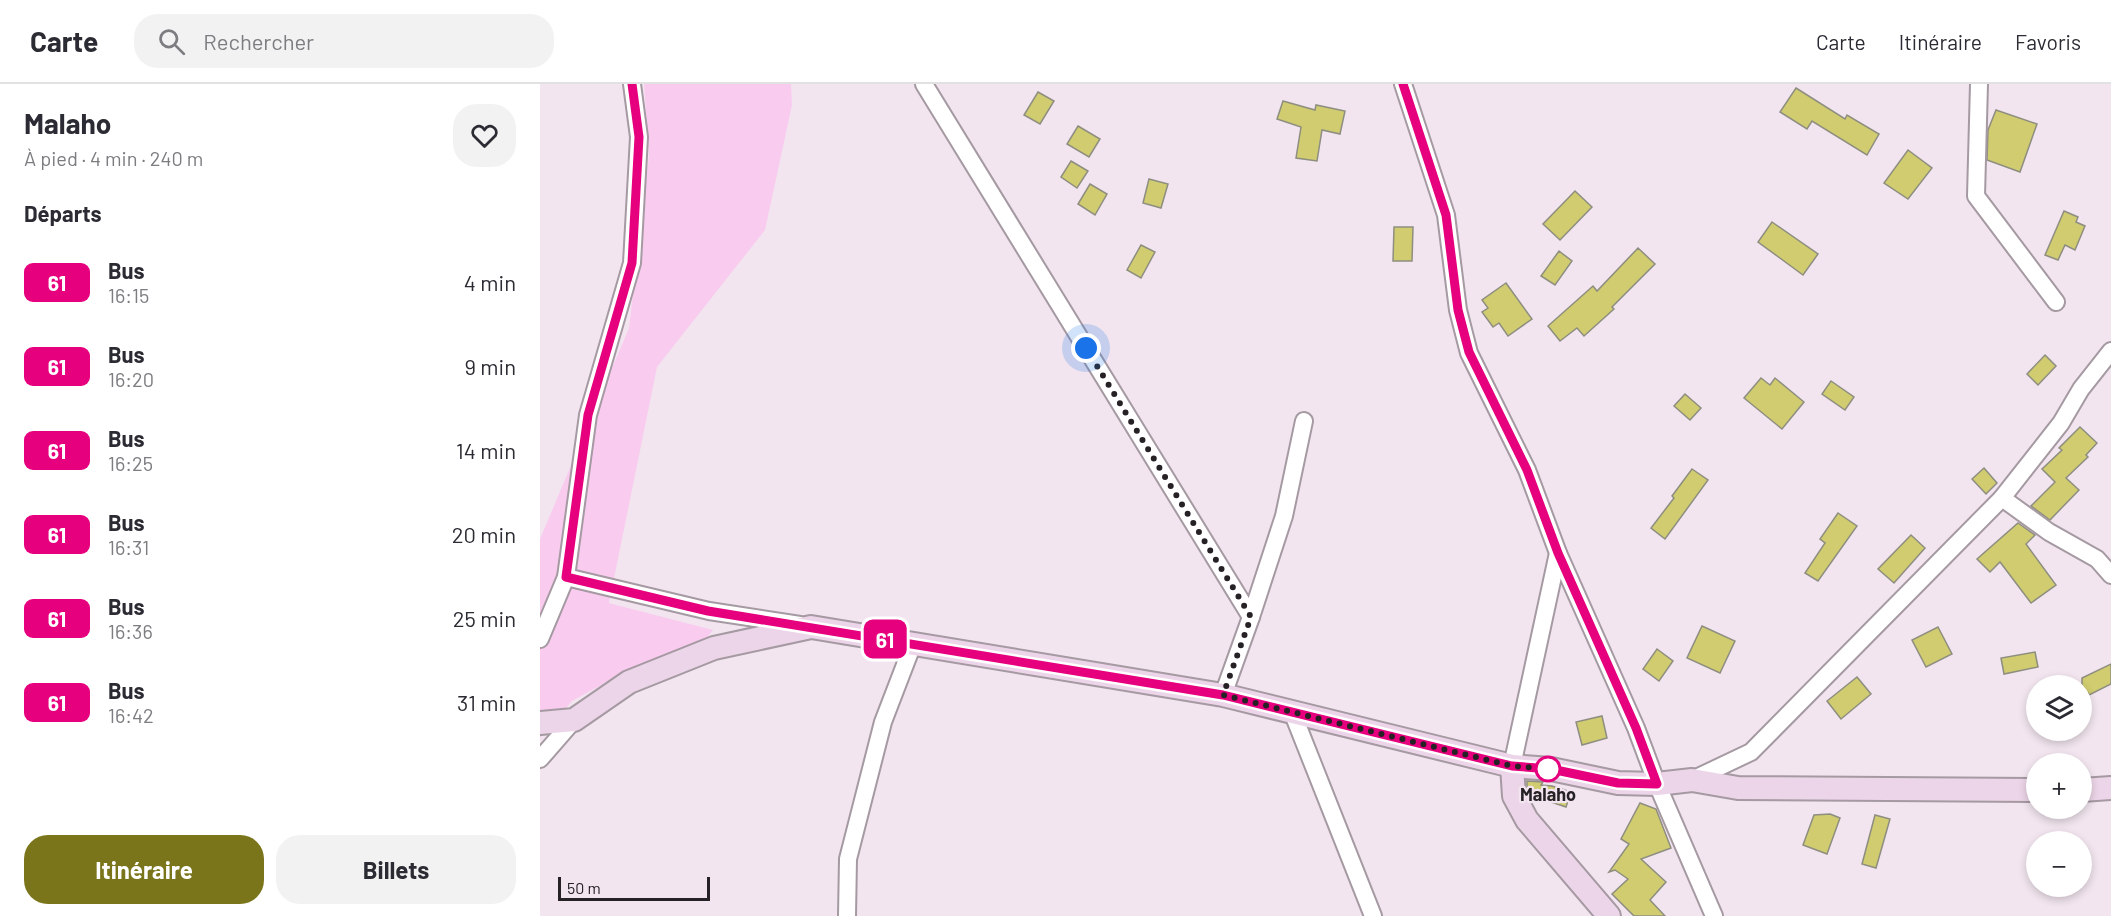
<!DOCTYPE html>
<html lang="fr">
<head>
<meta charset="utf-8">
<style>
	:root { --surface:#fff; --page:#f2f2f3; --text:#2b2b33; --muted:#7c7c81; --line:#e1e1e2; --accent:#7a751a }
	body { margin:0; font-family:Barlow,sans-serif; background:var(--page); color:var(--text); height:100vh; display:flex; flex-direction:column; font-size:22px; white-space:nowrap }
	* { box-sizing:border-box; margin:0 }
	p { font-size:20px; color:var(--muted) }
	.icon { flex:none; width:33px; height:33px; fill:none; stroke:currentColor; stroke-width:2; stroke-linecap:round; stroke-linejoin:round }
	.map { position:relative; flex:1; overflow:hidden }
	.panel { display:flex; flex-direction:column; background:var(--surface); width:540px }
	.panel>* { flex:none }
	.badge { padding:0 12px; border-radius:9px; font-size:21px; line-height:39px }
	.controls { position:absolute; left:1486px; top:591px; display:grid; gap:12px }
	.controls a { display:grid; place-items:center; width:66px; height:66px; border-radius:50%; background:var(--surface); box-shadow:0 3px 9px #0003; font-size:30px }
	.scale { position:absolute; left:18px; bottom:15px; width:152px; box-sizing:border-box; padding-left:6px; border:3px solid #262125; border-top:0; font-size:16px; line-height:21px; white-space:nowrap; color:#262125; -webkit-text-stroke:4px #f2e5ef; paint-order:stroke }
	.you { position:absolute; width:30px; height:30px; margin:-15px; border:4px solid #fff; border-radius:50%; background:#1a73e8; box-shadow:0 0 0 9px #1a73e833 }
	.map>.badge { position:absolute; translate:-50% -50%; box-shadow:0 0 0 3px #fff }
	h2 { padding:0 24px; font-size:22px; line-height:54px }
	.round { display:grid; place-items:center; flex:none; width:63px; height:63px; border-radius:24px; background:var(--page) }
	.head { display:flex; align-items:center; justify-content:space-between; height:102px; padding:0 24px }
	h1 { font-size:28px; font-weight:700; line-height:45px }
	.action { display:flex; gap:12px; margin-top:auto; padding:12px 24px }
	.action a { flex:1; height:69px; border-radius:24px; background:var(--accent); color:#fff; font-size:24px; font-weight:700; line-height:69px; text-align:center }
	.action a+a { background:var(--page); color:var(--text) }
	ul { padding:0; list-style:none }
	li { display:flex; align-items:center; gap:18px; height:84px; padding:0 24px }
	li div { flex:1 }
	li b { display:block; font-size:22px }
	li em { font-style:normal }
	li .badge { min-width:66px; font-weight:700; text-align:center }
	header { display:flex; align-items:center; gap:36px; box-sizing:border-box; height:84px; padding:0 30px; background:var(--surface); border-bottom:2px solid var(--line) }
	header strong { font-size:28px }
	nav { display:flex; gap:33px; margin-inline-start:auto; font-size:21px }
	.search { width:420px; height:54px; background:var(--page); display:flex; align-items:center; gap:15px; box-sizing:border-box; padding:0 21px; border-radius:24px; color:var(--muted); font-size:22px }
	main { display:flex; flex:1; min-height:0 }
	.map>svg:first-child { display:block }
	.green { fill:#f9ccef }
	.building { fill:#d0cc6f; stroke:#8e8e80; stroke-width:1.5 }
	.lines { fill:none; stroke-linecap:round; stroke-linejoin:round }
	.street-casing { stroke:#a599a2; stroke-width:20 }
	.secondary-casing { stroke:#a599a2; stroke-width:26 }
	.street { stroke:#fff; stroke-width:16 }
	.secondary { stroke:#ecd5e8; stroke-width:22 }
	.line-casing { stroke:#fff; stroke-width:14 }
	.line { stroke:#e6007e; stroke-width:9 }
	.walk { stroke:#262125; stroke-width:6; stroke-dasharray:0 10.8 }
	.stop-dot { fill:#fff; stroke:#e6007e; stroke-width:3 }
	.labels { text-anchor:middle; stroke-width:4.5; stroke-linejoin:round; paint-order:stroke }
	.stop-label { font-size:18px; font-weight:bold; fill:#262125; stroke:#f2e5ef }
</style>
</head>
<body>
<header>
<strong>Carte</strong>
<div class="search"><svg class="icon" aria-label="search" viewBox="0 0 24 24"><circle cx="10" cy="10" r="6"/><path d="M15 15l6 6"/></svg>Rechercher</div>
<nav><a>Carte</a><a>Itinéraire</a><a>Favoris</a></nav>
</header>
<main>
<section class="panel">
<div class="head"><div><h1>Malaho</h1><p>À pied · 4 min · 240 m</p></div><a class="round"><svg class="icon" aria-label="heart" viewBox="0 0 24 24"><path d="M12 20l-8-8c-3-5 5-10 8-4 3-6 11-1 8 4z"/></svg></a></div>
<h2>Départs</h2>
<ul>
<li><span class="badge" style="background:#e6007e;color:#fff">61</span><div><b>Bus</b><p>16:15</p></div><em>4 min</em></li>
<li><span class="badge" style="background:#e6007e;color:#fff">61</span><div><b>Bus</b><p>16:20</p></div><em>9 min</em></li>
<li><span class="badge" style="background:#e6007e;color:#fff">61</span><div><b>Bus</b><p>16:25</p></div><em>14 min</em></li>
<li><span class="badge" style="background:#e6007e;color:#fff">61</span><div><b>Bus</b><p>16:31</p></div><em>20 min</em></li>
<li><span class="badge" style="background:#e6007e;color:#fff">61</span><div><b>Bus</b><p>16:36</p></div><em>25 min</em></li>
<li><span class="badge" style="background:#e6007e;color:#fff">61</span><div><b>Bus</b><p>16:42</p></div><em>31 min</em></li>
</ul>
<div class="action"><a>Itinéraire</a><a>Billets</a></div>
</section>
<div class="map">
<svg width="1571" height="832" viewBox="0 0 1571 832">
	<rect width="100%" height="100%" fill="#f2e5ef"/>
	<polygon class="green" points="104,0 251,0 252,21 225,146 117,283 69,519 173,546 162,560 93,584 32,617 0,654 0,455 89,244 109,71"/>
	<g class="building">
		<polygon points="1256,4 1305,35 1307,31 1339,50 1327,71 1272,37 1267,45 1240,28"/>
		<polygon points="498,8 514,17 500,40 484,31"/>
		<polygon points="743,17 775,26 776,21 805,27 800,50 782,46 777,77 756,74 761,43 737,35"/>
		<polygon points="1456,26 1497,40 1480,88 1447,76 1448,46"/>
		<polygon points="538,42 560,55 549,73 527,60"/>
		<polygon points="1368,66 1392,84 1368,115 1344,99"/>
		<polygon points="531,77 548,87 537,104 521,93"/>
		<polygon points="609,95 628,100 621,124 603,119"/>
		<polygon points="550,100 567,110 555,131 538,120"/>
		<polygon points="1035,107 1052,123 1020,156 1003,140"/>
		<polygon points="1524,127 1538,133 1536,138 1545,142 1535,166 1525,161 1518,176 1505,171"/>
		<polygon points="1232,138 1278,170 1263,191 1218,158"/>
		<polygon points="854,143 873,143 872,177 853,177"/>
		<polygon points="601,161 615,168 601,194 587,186"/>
		<polygon points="1098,164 1115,180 1072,223 1074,225 1044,252 1037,244 1020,257 1008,242 1053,202 1057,207"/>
		<polygon points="1019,167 1032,177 1015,201 1001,192"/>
		<polygon points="966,199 992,235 968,252 959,239 953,243 942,228 948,224 942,216"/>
		<polygon points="1505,271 1516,282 1498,301 1487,290"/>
		<polygon points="1221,294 1230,301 1235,294 1264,318 1242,345 1204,314"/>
		<polygon points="1291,297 1314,313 1305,326 1282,310"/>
		<polygon points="1145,310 1161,324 1150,336 1134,322"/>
		<polygon points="1540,343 1557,359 1546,371 1548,373 1526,394 1539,406 1510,436 1491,422 1515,398 1502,385 1522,366 1519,364"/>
		<polygon points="1444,384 1457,399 1446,410 1432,395"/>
		<polygon points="1152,385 1168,396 1125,455 1111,444 1134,414 1132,412"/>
		<polygon points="1298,429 1317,442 1278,497 1265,489 1285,459 1280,455"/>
		<polygon points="1478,439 1495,451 1486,460 1516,501 1491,519 1460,478 1450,488 1437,475"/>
		<polygon points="1371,451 1385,464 1354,499 1338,485"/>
		<polygon points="1162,542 1195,557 1180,589 1147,574"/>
		<polygon points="1398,543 1412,570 1386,583 1372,556"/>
		<polygon points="1117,565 1133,577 1119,597 1103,585"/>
		<polygon points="1495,568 1498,583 1464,590 1461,574"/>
		<polygon points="1571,580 1571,600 1549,611 1548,609 1542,612 1542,594"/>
		<polygon points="1317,593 1331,610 1301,635 1287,617"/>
		<polygon points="1062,632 1067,654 1042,661 1036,638"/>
		<polygon points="987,697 1003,698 1001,701 1012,702 1031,708 1026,723 993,712 991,715 987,708"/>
		<polygon points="1100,719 1116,725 1131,764 1101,775 1126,798 1110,816 1125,832 1094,832 1072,810 1088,795 1075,786 1069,788 1089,760 1081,755"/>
		<polygon points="1290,730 1300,734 1287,770 1263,761 1274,731"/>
		<polygon points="1335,731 1350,735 1336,784 1322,780"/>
	</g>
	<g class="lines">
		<defs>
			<g id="street">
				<polyline points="384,0 711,533 683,611"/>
				<polyline points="863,0 906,131 918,226 929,269 987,386 1018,469 1096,644 1117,700 1174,832"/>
				<polyline points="1439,0 1436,112 1516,218"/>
				<polyline points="1462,414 1509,448 1557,475 1571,491"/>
				<polyline points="26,493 169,527 260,541"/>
				<polyline points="711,533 744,432 764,337"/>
				<polyline points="0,555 26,493 48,331 92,179 99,53 92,0"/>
				<polyline points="753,630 833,832"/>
				<polyline points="0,675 34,636"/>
				<polyline points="972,682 1018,469"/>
				<polyline points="1152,696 1211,668 1462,414 1521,339 1541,305 1571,267"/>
				<polyline points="307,832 308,775 343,638 373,560"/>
			</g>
			<g id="secondary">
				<polyline points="0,639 34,636 89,598 174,564 271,543 683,611 972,682 1011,685 1078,699 1117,700 1152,696 1198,704 1497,706"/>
				<polyline points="972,682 974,712 987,736 1069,832"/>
				<polyline points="1542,706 1571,704"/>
			</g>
		</defs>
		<use href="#street" class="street-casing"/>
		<use href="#secondary" class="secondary-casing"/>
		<use href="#street" class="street"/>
		<use href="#secondary" class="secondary"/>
	</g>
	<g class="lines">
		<defs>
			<polyline id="line" points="92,0 99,53 92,179 48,331 26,493 168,527 683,611 972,682 1011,685 1078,699 1117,700 1096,644 1018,469 987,386 929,268 918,226 906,131 863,0"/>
		</defs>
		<use href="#line" class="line-casing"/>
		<use href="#line" class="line"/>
		<polyline class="walk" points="546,264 711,533 683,611 972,682 1011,685 1008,685"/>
	</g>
	<circle class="stop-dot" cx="1008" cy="685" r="12"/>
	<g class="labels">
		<g class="stop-label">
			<text x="1008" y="717">Malaho</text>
		</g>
	</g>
</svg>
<div class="controls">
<a><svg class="icon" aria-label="layers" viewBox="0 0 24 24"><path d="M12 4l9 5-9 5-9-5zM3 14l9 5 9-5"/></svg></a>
<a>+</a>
<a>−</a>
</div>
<div class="scale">50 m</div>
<div class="you" style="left:546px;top:264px"></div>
<b class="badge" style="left:345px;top:555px;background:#e6007e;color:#fff">61</b>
</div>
</main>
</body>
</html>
